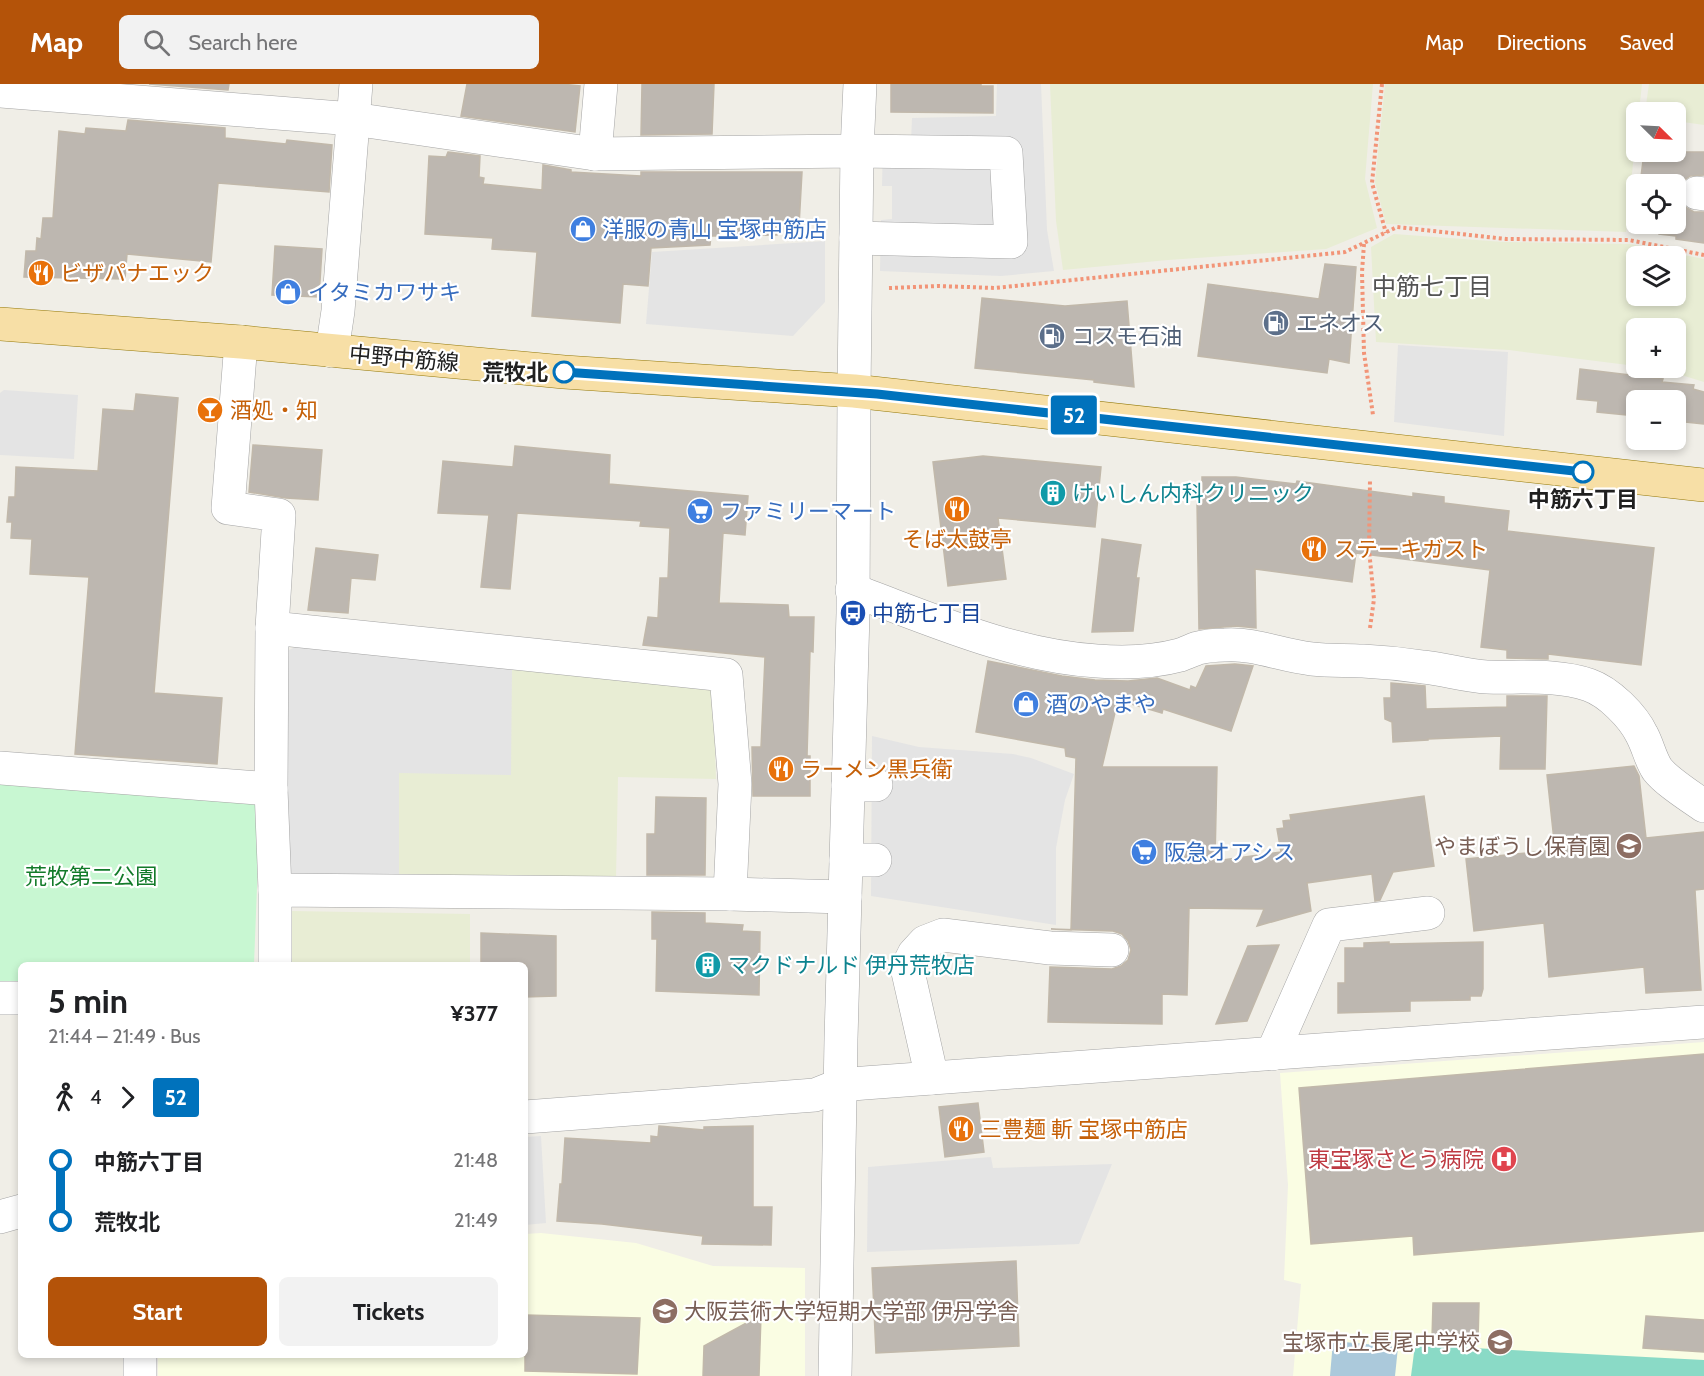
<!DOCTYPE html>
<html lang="en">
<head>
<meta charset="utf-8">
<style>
	:root { --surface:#fff; --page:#f2f2f2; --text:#202124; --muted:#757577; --accent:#b45309 }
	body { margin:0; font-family:Cabin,"Noto Sans JP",sans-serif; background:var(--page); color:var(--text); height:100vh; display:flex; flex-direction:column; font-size:22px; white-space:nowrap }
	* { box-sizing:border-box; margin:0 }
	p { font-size:20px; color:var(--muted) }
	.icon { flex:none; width:33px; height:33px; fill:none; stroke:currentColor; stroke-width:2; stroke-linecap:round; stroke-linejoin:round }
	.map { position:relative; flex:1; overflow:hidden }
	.sheet { position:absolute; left:18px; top:878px; width:510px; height:396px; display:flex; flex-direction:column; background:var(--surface); border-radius:9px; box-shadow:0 3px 9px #0003 }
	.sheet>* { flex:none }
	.badge { padding:0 12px; border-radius:4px; font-size:21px; line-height:39px }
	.needle { width:39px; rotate:114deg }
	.buttons { position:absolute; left:1626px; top:18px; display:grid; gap:12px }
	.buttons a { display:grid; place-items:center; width:60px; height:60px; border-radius:9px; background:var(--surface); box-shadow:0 3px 9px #0003; font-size:30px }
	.map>.badge { position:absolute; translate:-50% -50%; box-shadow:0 0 0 3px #fff }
	.legs { display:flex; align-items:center; gap:9px; height:66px; padding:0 30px; font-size:20px }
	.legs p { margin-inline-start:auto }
	.summary { display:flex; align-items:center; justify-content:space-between; height:102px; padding:0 30px }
	h1 { font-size:33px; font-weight:700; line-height:45px }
	.cta { display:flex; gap:12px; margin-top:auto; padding:12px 30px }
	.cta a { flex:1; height:69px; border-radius:9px; background:var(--accent); color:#fff; font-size:24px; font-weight:700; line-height:69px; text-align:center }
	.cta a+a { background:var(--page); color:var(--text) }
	ul { padding:0 30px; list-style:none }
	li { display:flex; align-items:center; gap:21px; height:60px; font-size:22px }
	li i { display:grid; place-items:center; width:9px; height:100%; margin:0 8px; background:currentColor }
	li i::after { content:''; width:15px; height:15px; margin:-8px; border:4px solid; border-radius:50%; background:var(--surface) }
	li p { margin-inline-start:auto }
	li:first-child i { background:linear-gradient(#0000 50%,currentColor 0) }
	li:last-child i { background:linear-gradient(currentColor 50%,#0000 0) }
	header { display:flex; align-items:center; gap:36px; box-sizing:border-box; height:84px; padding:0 30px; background:var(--accent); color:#fff }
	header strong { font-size:28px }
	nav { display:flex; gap:33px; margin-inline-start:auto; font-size:21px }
	.search { width:420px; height:54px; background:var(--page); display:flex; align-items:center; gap:15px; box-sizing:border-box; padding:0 21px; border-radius:9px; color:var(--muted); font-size:22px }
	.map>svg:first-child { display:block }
	.education { fill:#fafde3 }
	.farmland { fill:#e8edd4; fill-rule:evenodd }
	.park { fill:#c8f7d2 }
	.pitch { fill:#8adac6 }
	.parking { fill:#e4e4e4 }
	.water { fill:#abc9db }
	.building { fill:#bdb7b0; stroke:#c1b8aa; stroke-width:1.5 }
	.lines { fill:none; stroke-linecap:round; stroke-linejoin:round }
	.minor-casing { stroke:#a4a4a4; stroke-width:34 }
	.major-casing { stroke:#947909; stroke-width:34 }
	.path { stroke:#f29477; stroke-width:4; stroke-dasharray:3 3; stroke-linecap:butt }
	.minor { stroke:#fff; stroke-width:33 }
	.major { stroke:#f7dfa6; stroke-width:33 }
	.line-1-casing { stroke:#fff; stroke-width:14 }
	.line-1 { stroke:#0072bc; stroke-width:9 }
	.stop-1-dot { fill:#fff; stroke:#0072bc; stroke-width:3 }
	.labels { text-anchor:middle; stroke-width:4.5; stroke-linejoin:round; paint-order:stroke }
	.shop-label { font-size:22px; fill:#366cbe; stroke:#fff; text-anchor:start }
	.food-label { font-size:22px; fill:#c56008; stroke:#fff; text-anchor:start }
	.service-label { font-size:22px; fill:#4e5e75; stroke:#fff; text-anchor:start }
	.street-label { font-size:22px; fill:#202020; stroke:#fff }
	.stop-label { font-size:22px; font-weight:bold; fill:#202020; stroke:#fff; text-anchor:end }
	.culture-label { font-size:22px; fill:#0d838f; stroke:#fff; text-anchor:start }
	.transit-label { font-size:22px; fill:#164399; stroke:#fff; text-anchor:start }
	.education-label { font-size:22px; fill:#785e54; stroke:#fff; text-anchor:end }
	.park-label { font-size:22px; fill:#127a29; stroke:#fff }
	.health-label { font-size:22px; fill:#be3a42; stroke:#fff; text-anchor:end }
	.neighbourhood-label { font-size:24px; fill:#535353; stroke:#fff }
</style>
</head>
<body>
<header>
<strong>Map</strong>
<div class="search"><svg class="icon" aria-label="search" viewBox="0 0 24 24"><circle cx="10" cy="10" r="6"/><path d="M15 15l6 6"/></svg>Search here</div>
<nav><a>Map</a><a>Directions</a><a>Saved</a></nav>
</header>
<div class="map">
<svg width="1704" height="1292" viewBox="0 0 1704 1292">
	<rect width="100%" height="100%" fill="#f0eee7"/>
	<g class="education">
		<polygon points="1704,958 1704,1292 1293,1292 1301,1200 1284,1196 1288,1101 1280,989"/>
		<polygon points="541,1149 636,1159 713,1182 805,1184 805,1292 158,1292 158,1271 525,1270 525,1150"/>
	</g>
	<g class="farmland">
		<polygon points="1050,0 1373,0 1365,95 1377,144 1326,165 1168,176 1063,186 1056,137"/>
		<polygon points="1385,0 1642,0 1639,28 1636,28 1636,50 1626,148 1386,140 1375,98"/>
		<polygon points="1649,0 1704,0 1704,41 1676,37 1676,28 1645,28"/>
		<path d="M 1394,150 L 1504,158 L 1630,160 L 1704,175 L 1704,298 L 1665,286 L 1645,284 L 1676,284 L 1676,244 L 1636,244 L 1636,282 L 1509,266 L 1376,258 L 1371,163 ZM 1676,172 L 1676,212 L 1636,212 L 1636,172 Z"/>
		<polygon points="512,583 713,605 716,695 618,693 616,794 399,798 399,689 430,689"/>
		<polygon points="291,827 470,830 470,880 285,880"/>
	</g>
	<polygon class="park" points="0,696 252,714 260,726 254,880 21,880 21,900 0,900"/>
	<polygon class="pitch" points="1415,1261 1704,1276 1704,1292 1411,1292"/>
	<g class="parking">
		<polygon points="997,0 1041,0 1047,146 1054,187 1001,192 880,187 881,136 892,135 892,102 882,102 883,58 911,57 912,34 996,32"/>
		<polygon points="825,157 825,218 793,252 646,240 652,168"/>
		<polygon points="1398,261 1508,268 1504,352 1394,338"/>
		<polygon points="4,306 78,311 74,375 0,371 0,309"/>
		<polygon points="303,559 512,583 511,691 399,689 399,798 297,794 286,787 287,567"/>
		<polygon points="872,652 919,663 1013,670 1031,674 1074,690 1065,716 1056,764 1056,841 871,812"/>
		<polygon points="541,1052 546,1139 525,1141 525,1053"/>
		<polygon points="991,1073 993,1084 1112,1080 1079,1160 867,1168 868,1083"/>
	</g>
	<polygon class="water" points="1333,1257 1398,1263 1395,1292 1330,1292"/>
	<g class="building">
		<polygon points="149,0 229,0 228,6"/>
		<polygon points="467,0 562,0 580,2 575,48 461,32"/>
		<polygon points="642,0 714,0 712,50 641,51"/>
		<polygon points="891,0 981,0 981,2 993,2 993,29 891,28"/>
		<polygon points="128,36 225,44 225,54 286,60 287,56 332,61 329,108 218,99 211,178 127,170 125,195 24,193 26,167 36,167 37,154 41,155 43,134 53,134 59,47 85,50 86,44 126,47"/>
		<polygon points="448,68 480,72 479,93 484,94 483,100 542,106 543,81 571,86 571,88 641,92 641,88 802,88 799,142 778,141 777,151 711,152 710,161 651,164 648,202 623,200 620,239 532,232 537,168 492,165 493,154 425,150 429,72 446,73"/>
		<polygon points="1653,68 1704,68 1704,91 1690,92 1682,98 1678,107 1680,116 1685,123 1694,128 1704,128 1704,159 1676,155 1676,152 1659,150 1659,145 1637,142 1637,140 1676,140 1676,100 1640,100 1643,77 1652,78"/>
		<polygon points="275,162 322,165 319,213 272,211"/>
		<polygon points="1325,180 1356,183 1349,279 1329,275 1327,289 1198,272 1208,200 1319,215"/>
		<polygon points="982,214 1065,222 1127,217 1134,303 1094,298 1094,296 975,284"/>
		<polygon points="1580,285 1663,295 1662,298 1694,301 1693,305 1704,308 1704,340 1676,337 1676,316 1636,316 1636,332 1597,328 1598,317 1577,315"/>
		<polygon points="136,310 178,314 154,609 222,614 217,680 75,670 89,493 30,490 32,455 11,454 12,438 7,438 9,413 15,413 16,383 98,387 103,325 134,327"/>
		<polygon points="253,361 322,366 318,416 286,414 249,408"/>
		<polygon points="515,362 610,371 609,400 748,412 745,451 723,449 719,519 788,521 789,533 814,533 813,568 810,567 807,672 810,672 810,712 753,712 752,663 761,663 765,573 643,561 648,533 658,534 660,494 668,494 670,444 640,442 641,437 517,429 510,505 481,503 489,431 438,429 443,377 513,383"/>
		<polygon points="983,372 1101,383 1095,443 998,434 1006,495 948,502 933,378"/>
		<polygon points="1202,393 1236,393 1296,400 1297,397 1413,413 1413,409 1444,413 1444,419 1509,427 1507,447 1654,464 1641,581 1548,570 1548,575 1507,574 1507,566 1481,563 1490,486 1356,469 1352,498 1255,485 1256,544 1236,542 1199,545 1197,418 1202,418"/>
		<polygon points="1102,455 1141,461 1136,494 1139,494 1133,547 1092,548"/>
		<polygon points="316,464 378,471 375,496 351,494 348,529 308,526"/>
		<polygon points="988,577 1062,592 1095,596 1128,597 1157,594 1190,606 1191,602 1196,604 1206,582 1235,580 1253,582 1231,647 1163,625 1162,629 1118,616 1102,683 1217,683 1215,777 1281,768 1277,745 1284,744 1283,737 1291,736 1290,731 1424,712 1434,782 1393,788 1380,816 1375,817 1372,790 1307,799 1311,827 1257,842 1264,825 1189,824 1187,911 1162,910 1162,940 1048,938 1050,883 1112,885 1121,882 1128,876 1131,866 1128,857 1122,850 1113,847 1051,845 1071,846 1076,674 1066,672 1065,664 976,648"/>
		<polygon points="1391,599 1425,602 1426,625 1507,623 1507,612 1547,612 1545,685 1500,685 1501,652 1428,655 1428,656 1393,658 1392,638 1385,635 1384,614 1391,614"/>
		<polygon points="1634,682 1639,692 1646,754 1704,748 1704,805 1695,806 1701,906 1646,909 1644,883 1549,893 1544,839 1474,847 1466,775 1555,766 1547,691"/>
		<polygon points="656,713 706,714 705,791 647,791 647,750 655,750"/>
		<polygon points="652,828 705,829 705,839 743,841 742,847 760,848 759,911 656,907 657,855 652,855"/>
		<polygon points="481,849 556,852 556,912 525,913 525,880 481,880"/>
		<polygon points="1389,858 1389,860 1483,858 1483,905 1481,912 1470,912 1470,916 1410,917 1410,927 1338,929 1338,899 1345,899 1345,864 1364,864 1364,859"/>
		<polygon points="1279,861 1247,937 1216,940 1248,862"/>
		<polygon points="1704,970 1704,1147 1414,1171 1413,1152 1311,1160 1299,1004"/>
		<polygon points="978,1019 984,1068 945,1073 939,1023"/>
		<polygon points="659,1042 704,1046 704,1043 753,1042 753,1123 772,1123 771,1161 702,1160 703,1152 602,1140 557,1137 560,1100 562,1100 565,1054 651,1059 651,1052 658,1053"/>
		<polygon points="1016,1177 1019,1262 876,1269 872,1184"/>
		<polygon points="1433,1219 1479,1219 1478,1256 1432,1255"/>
		<polygon points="525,1231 640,1234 637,1290 525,1287"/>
		<polygon points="761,1231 759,1292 703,1292 704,1262"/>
		<polygon points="1646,1232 1704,1236 1704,1268 1643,1264"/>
	</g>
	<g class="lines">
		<defs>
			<g id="minor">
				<polyline points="0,7 353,35 595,70 857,67 1006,69 1011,158 856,154"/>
				<polyline points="595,70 601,0"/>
				<polyline points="1697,109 1704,110"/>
				<polyline points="241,258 228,424 279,431 272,544 271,705 275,806"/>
				<polyline points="332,267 338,227 356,0"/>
				<path d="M 852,506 C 931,535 1013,572 1097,577 C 1124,579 1154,578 1180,571 C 1186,569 1192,566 1198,564 C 1206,562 1216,561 1225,561 C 1255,559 1282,572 1312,575 C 1329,577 1346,576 1363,577 C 1383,578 1403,580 1423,583 C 1444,585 1466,592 1487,593 C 1520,594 1557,590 1589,601 C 1609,608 1633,632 1642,651 C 1648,662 1650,674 1657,685 C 1666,697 1691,713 1704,722"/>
				<polyline points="272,544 726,591 735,700 730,810"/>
				<polyline points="0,684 271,705"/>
				<polyline points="848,701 876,701"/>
				<polyline points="846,776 875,776"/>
				<polyline points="275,880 275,806 730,810 845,813"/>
				<polyline points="0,914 21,914"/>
				<polyline points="1272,970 1329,841 1428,829"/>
				<polyline points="932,994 908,888 910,878 914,870 925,858 943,851 1050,864 1112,866"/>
				<polyline points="525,1033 815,1011 840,1001 864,999 1704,938"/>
				<polyline points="0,1133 21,1127"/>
				<polyline points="140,1292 140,1270"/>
				<polyline points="835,1292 841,955 853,529 854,307 857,67 860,0"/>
			</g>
			<polyline id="major" points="0,240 241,258 564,288 854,307 1704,401"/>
		</defs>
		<use href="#minor" class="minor-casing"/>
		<use href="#major" class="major-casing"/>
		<g class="path">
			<polyline points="1382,0 1372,99 1386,149"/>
			<polyline points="1364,160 1362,188 1364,269 1373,331"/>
			<polyline points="889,204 938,202 995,204 1345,168 1397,143 1506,155 1629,156 1704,171"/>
			<polyline points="1370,544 1374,515 1369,466 1370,396"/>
		</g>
		<use href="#minor" class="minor"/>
		<use href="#major" class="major"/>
	</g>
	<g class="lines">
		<defs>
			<polyline id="line-1" points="564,288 877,310 1583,388"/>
		</defs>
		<use href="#line-1" class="line-1-casing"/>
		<use href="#line-1" class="line-1"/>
	</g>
	<defs>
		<symbol id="shop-disc" viewBox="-11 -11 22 22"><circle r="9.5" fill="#3f7fe0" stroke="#fff"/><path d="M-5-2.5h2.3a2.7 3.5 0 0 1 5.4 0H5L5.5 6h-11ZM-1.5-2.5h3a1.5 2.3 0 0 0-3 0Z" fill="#fff"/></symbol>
		<symbol id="restaurant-disc" viewBox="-11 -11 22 22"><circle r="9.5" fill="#e8710a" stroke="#fff"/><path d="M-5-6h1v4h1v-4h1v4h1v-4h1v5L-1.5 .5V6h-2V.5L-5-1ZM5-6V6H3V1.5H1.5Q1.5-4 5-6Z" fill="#fff"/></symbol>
		<symbol id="fuel-disc" viewBox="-11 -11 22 22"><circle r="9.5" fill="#5c6f8a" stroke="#fff"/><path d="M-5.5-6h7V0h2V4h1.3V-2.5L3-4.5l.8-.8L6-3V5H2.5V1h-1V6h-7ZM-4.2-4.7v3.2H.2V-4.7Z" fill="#fff"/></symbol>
		<symbol id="bar-disc" viewBox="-11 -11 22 22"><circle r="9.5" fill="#e8710a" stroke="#fff"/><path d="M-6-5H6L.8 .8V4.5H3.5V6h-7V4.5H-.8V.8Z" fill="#fff"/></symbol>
		<symbol id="building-disc" viewBox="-11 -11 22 22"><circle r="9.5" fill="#0f9aa8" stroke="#fff"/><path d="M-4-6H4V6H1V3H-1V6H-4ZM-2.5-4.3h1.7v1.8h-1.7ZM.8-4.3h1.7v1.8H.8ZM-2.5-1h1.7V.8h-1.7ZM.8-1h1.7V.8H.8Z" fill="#fff"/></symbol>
		<symbol id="supermarket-disc" viewBox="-11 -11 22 22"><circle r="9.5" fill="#3f7fe0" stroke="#fff"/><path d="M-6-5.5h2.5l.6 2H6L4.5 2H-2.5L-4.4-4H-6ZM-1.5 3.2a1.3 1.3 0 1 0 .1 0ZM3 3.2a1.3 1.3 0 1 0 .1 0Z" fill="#fff"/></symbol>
		<symbol id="bus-disc" viewBox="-11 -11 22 22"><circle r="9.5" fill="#1a4fb4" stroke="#fff"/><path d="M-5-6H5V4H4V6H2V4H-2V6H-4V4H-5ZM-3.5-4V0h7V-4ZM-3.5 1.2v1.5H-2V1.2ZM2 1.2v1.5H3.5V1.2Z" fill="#fff"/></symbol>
		<symbol id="school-disc" viewBox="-11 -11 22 22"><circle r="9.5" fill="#8d6e63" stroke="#fff"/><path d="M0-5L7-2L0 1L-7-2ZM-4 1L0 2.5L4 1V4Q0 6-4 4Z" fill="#fff"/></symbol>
		<symbol id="hospital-disc" viewBox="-11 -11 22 22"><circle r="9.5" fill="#e0444e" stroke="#fff"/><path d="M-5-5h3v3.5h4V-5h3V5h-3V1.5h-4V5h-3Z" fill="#fff"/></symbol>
		<symbol id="university-disc" viewBox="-11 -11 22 22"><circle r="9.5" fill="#8d6e63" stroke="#fff"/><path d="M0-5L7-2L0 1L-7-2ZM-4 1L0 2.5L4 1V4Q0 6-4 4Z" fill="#fff"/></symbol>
	</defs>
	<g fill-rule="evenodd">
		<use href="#shop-disc" x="568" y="130" width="30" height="30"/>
		<use href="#restaurant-disc" x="26" y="174" width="30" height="30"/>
		<use href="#shop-disc" x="273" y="193" width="30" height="30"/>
		<use href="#fuel-disc" x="1261" y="224" width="30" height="30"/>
		<use href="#fuel-disc" x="1037" y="237" width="30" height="30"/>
		<use href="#bar-disc" x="195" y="311" width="30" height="30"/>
		<use href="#building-disc" x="1038" y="394" width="30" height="30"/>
		<use href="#restaurant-disc" x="942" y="410" width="30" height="30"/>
		<use href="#supermarket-disc" x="685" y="412" width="30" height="30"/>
		<use href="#restaurant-disc" x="1299" y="450" width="30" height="30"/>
		<use href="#bus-disc" x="838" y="514" width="30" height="30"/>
		<use href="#shop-disc" x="1011" y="605" width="30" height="30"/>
		<use href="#restaurant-disc" x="766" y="670" width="30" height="30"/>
		<use href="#school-disc" x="1614" y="747" width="30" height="30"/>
		<use href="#supermarket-disc" x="1129" y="753" width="30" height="30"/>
		<use href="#building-disc" x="693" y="866" width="30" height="30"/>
		<use href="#restaurant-disc" x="946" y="1030" width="30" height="30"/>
		<use href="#hospital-disc" x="1489" y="1060" width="30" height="30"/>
		<use href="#university-disc" x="650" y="1212" width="30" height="30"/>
		<use href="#school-disc" x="1485" y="1243" width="30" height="30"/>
	</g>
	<g class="stop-1-dot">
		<circle cx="564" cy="288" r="10"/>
		<circle cx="1583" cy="388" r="10"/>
	</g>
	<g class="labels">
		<g class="shop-label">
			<text x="602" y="153">洋服の青山 宝塚中筋店</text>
			<text x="308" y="216">イタミカワサキ</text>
			<text x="720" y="435">ファミリーマート</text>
			<text x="1046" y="628">酒のやまや</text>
			<text x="1164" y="776">阪急オアシス</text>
		</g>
		<g class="food-label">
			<text x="60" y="197">ビザパナエック</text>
			<text x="230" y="334">酒処・知</text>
			<text x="957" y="463" text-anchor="middle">そば太鼓亭</text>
			<text x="1334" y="473">ステーキガスト</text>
			<text x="800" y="693">ラーメン黒兵衛</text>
			<text x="980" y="1053">三豊麺 斬 宝塚中筋店</text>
		</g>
		<g class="service-label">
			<text x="1296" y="247">エネオス</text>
			<text x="1072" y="260">コスモ石油</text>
		</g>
		<g class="street-label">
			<text transform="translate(404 274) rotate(5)" y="8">中野中筋線</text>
		</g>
		<g class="stop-label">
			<text x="548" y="296">荒牧北</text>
			<text x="1583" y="423" text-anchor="middle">中筋六丁目</text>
		</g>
		<g class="culture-label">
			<text x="1072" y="417">けいしん内科クリニック</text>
			<text x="728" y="889">マクドナルド 伊丹荒牧店</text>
		</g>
		<g class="transit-label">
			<text x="872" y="537">中筋七丁目</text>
		</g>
		<g class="education-label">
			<text x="1610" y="770">やまぼうし保育園</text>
			<text x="684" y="1235" text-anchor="start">大阪芸術大学短期大学部 伊丹学舎</text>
			<text x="1480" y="1266">宝塚市立長尾中学校</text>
		</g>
		<g class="park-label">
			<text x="91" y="800">荒牧第二公園</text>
		</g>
		<g class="health-label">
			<text x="1484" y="1083">東宝塚さとう病院</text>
		</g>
		<g class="neighbourhood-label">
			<text x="1432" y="211">中筋七丁目</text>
		</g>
	</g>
</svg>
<div class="buttons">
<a><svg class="needle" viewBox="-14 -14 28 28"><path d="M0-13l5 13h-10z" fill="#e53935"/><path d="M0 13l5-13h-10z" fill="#757577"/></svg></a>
<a><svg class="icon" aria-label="locate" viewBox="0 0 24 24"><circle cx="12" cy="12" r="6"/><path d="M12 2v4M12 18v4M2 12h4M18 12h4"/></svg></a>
<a><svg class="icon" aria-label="layers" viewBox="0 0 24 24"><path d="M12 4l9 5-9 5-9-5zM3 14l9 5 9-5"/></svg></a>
<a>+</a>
<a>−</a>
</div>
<b class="badge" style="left:1074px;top:331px;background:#0072bc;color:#fff">52</b>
<section class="sheet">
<div class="summary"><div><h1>5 min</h1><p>21:44 – 21:49 · Bus</p></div><b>¥377</b></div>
<div class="legs"><svg class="icon" aria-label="walk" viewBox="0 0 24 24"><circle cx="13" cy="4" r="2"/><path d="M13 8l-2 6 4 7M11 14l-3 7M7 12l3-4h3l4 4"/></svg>4<svg class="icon" aria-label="forward" viewBox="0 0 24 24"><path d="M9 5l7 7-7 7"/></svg><b class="badge" style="background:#0072bc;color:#fff">52</b></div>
<ul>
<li><i style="color:#0072bc"></i><b>中筋六丁目</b><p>21:48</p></li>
<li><i style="color:#0072bc"></i><b>荒牧北</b><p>21:49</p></li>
</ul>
<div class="cta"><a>Start</a><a>Tickets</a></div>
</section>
</div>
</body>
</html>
